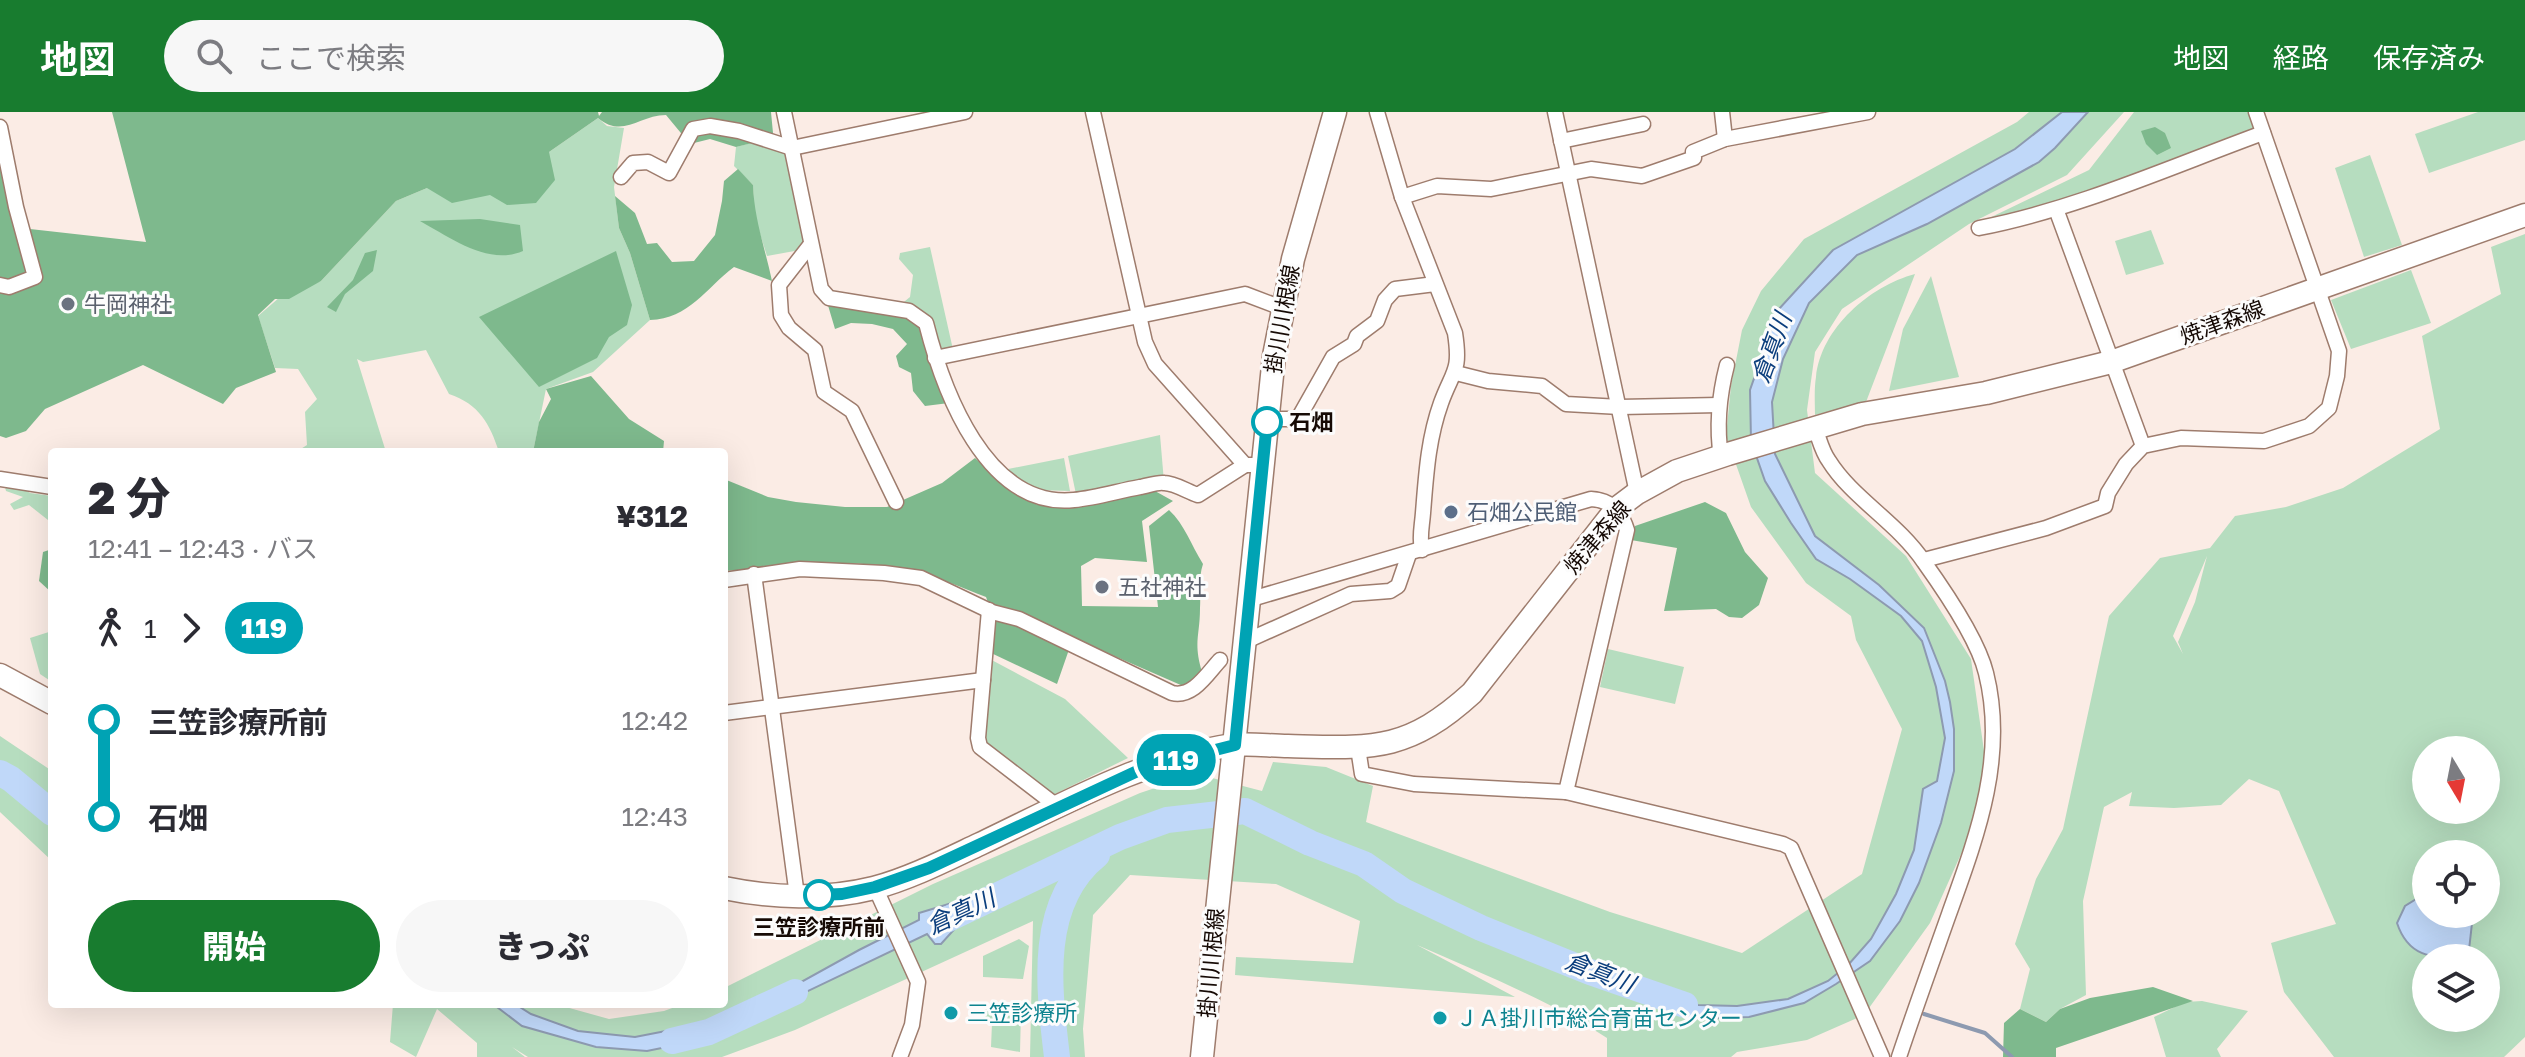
<!DOCTYPE html>
<html lang="ja">
<head>
<meta charset="utf-8">
<style>
	:root { --surface:#fff; --page:#f7f7f7; --text:#2b2b33; --muted:#7c7c81; --accent:#187c2f }
	body { margin:0; font-family:"Golos Text","Noto Sans JP",sans-serif; background:var(--page); color:var(--text); height:100vh; display:flex; flex-direction:column; font-size:30px; white-space:nowrap }
	* { box-sizing:border-box; margin:0 }
	p { font-size:26px; color:var(--muted) }
	.icon { flex:none; width:44px; height:44px; fill:none; stroke:currentColor; stroke-width:2; stroke-linecap:round; stroke-linejoin:round }
	.map { position:relative; flex:1; overflow:hidden }
	.drawer { position:absolute; left:48px; top:336px; width:680px; height:560px; display:flex; flex-direction:column; background:var(--surface); border-radius:8px; box-shadow:0 8px 32px #0002 }
	.drawer>* { flex:none }
	.badge { padding:0 16px; border-radius:26px; font-size:28px; line-height:52px }
	.needle { width:52px; rotate:170deg }
	.buttons { position:absolute; left:2412px; top:624px; display:grid; gap:16px }
	.buttons a { display:grid; place-items:center; width:88px; height:88px; border-radius:50%; background:var(--surface); box-shadow:0 8px 32px #0002; font-size:40px }
	.map>.badge { position:absolute; translate:-50% -50%; box-shadow:0 0 0 4px #fff }
	.legs { display:flex; align-items:center; gap:12px; height:88px; padding:0 40px; font-size:26px }
	.legs p { margin-inline-start:auto }
	.summary { display:flex; align-items:center; justify-content:space-between; height:136px; padding:0 40px }
	h1 { font-size:44px; font-weight:800; line-height:60px }
	.button { display:flex; gap:16px; margin-top:auto; padding:16px 40px }
	.button a { flex:1; height:92px; border-radius:48px; background:var(--accent); color:#fff; font-size:32px; font-weight:800; line-height:92px; text-align:center }
	.button a+a { background:var(--page); color:var(--text) }
	ul { padding:0 40px; list-style:none }
	li { display:flex; align-items:center; gap:28px; height:96px; font-size:30px }
	li i { display:grid; place-items:center; width:12px; height:100%; margin:0 10px; background:currentColor }
	li i::after { content:''; width:20px; height:20px; margin:-10px; border:6px solid; border-radius:50%; background:var(--surface) }
	li p { margin-inline-start:auto }
	li:first-child i { background:linear-gradient(#0000 50%,currentColor 0) }
	li:last-child i { background:linear-gradient(currentColor 50%,#0000 0) }
	header { display:flex; align-items:center; gap:48px; box-sizing:border-box; height:112px; padding:0 40px; background:var(--accent); color:#fff }
	header strong { font-size:38px }
	nav { display:flex; gap:44px; margin-inline-start:auto; font-size:28px }
	.search { width:560px; height:72px; background:var(--page); display:flex; align-items:center; gap:20px; box-sizing:border-box; padding:0 28px; border-radius:44px; color:var(--muted); font-size:30px }
	.map>svg:first-child { display:block }
	.green { fill:#b6ddbf; fill-rule:evenodd }
	.forest { fill:#7eb98d }
	.water { fill:#c0d8f9; stroke:#8d9ab0; stroke-width:2 }
	.lines { fill:none; stroke-linecap:round; stroke-linejoin:round }
	.stream { stroke:#8d9ab0; stroke-width:4 }
	.river { stroke:#c0d8f9; stroke-width:26 }
	.minor-casing { stroke:#9e7c6d; stroke-width:17 }
	.primary-casing { stroke:#9e7c6d; stroke-width:25 }
	.minor { stroke:#fff; stroke-width:14 }
	.primary { stroke:#fff; stroke-width:22 }
	.line-1-casing { stroke:#fff; stroke-width:18 }
	.line-1 { stroke:#00a3b4; stroke-width:12 }
	.worship-dot { fill:#6b7280; stroke:#fcfcfc; stroke-width:3 }
	.stop-1-dot { fill:#fff; stroke:#00a3b4; stroke-width:4 }
	.service-dot { fill:#5c6f8a; stroke:#fcfcfc; stroke-width:3 }
	.culture-dot { fill:#0f9aa8; stroke:#fcfcfc; stroke-width:3 }
	.labels { text-anchor:middle; stroke-width:6; stroke-linejoin:round; paint-order:stroke }
	.worship-label { font-size:22px; fill:#5b616d; stroke:#fcfcfc; text-anchor:start }
	.street-label { font-size:22px; fill:#160a05; stroke:#fcfcfc }
	.stop-label { font-size:22px; font-weight:bold; fill:#160a05; stroke:#fcfcfc; text-anchor:start }
	.service-label { font-size:22px; fill:#4e5e75; stroke:#fcfcfc; text-anchor:start }
	.culture-label { font-size:22px; fill:#0d838f; stroke:#fcfcfc; text-anchor:start }
	.water-label { font-size:24px; font-style:italic; fill:#0b3e7d; stroke:#fcfcfc }
</style>
</head>
<body>
<header>
<strong>地図</strong>
<div class="search"><svg class="icon" aria-label="search" viewBox="0 0 24 24"><circle cx="10" cy="10" r="6"/><path d="M15 15l6 6"/></svg>ここで検索</div>
<nav><a>地図</a><a>経路</a><a>保存済み</a></nav>
</header>
<div class="map">
<svg width="2525" height="945" viewBox="0 0 2525 945">
	<rect width="100%" height="100%" fill="#fbece5"/>
	<g class="green">
		<path d="M 2029,0 L 2124,0 L 2067,63 L 1969,112 L 1842,197 L 1815,240 L 1807,298 L 1815,361 L 1906,444 L 1971,547 L 1984,639 L 1983,676 L 1970,722 L 1930,811 L 1864,903 L 1807,928 L 1737,940 L 1731,945 L 1607,945 L 1607,926 C 1548,888 1481,861 1417,833 L 1515,885 L 1235,863 L 1236,845 L 1353,851 L 1360,809 L 1276,772 L 1130,763 L 1093,803 L 1083,917 L 1085,945 L 1030,945 L 1033,809 L 795,918 L 722,945 L 528,945 L 512,935 L 525,945 L 477,945 L 477,931 L 437,897 L 416,945 L 390,930 L 393,892 L 555,892 L 609,907 L 664,899 L 683,892 L 724,892 L 724,876 L 933,772 L 1140,681 L 1197,662 L 1262,679 L 1273,650 L 1326,655 L 1373,674 L 1366,710 L 1610,800 L 1742,841 L 1862,762 L 1902,617 L 1856,528 L 1851,504 L 1806,471 L 1751,395 L 1726,324 L 1731,274 L 1742,218 L 1761,179 L 1804,127 L 2017,10 Z"/>
		<polygon points="2134,0 2251,0 2257,18 2038,97 1981,110 2089,58"/>
		<polygon points="2478,0 2525,0 2525,28 2429,61 2415,22"/>
		<path d="M 598,6 L 607,14 L 624,16 L 614,75 L 619,116 L 630,141 L 650,208 L 593,260 L 546,277 L 533,340 L 499,340 C 490,312 479,292 449,282 L 426,238 L 363,250 L 357,247 L 386,340 L 296,340 L 307,333 L 305,300 L 317,287 L 298,257 L 275,256 L 258,204 L 280,185 L 321,169 L 396,89 L 427,76 L 549,40 Z"/>
		<polygon points="762,28 788,36 807,129 800,138 767,144 754,103 753,73 734,54 736,35"/>
		<polygon points="2370,43 2402,133 2364,145 2335,56"/>
		<polygon points="2151,118 2164,152 2126,163 2115,129"/>
		<path d="M 2525,122 L 2525,925 L 2504,945 L 2334,945 L 2284,880 L 2271,831 L 2336,812 L 2279,679 L 2249,667 L 2221,693 L 2174,696 L 2129,694 L 2132,680 L 2104,695 L 2083,789 L 2086,883 L 2060,897 L 2046,910 L 2020,897 L 2030,857 L 2015,832 L 2036,767 L 2063,717 L 2109,504 L 2160,446 L 2210,436 L 2235,404 L 2286,395 L 2343,376 L 2440,317 L 2422,224 L 2501,182 L 2491,135 ZM 2207,444 L 2195,490 L 2178,530 L 2183,542 L 2173,524 ZM 2426,638 L 2486,638 L 2486,698 L 2426,698 ZM 2426,742 L 2486,742 L 2486,802 L 2426,802 ZM 2426,846 L 2486,846 L 2486,906 L 2426,906 Z"/>
		<polygon points="930,135 954,242 939,245 899,194 910,185 913,163 899,147 900,141"/>
		<polygon points="2411,158 2431,211 2351,237 2331,188"/>
		<path d="M 1915,162 L 1866,290 L 1815,303 C 1815,290 1814,277 1816,265 C 1821,216 1870,174 1915,162 Z"/>
		<polygon points="1931,164 1959,265 1889,279 1903,217"/>
		<polygon points="1160,323 1164,370 1077,387 1068,344"/>
		<polygon points="1064,346 1070,379 1036,378 998,359"/>
		<polygon points="19,374 30,381 52,384 52,419 48,408 29,393 14,398 10,392 23,385 6,379 5,375"/>
		<polygon points="52,519 52,570 40,562 30,526"/>
		<polygon points="1608,537 1684,555 1675,592 1600,575"/>
		<polygon points="986,545 1065,587 1128,646 1053,683 988,637 982,627"/>
		<polygon points="0,624 52,659 52,749 0,700 0,652 23,665 0,650"/>
		<polygon points="1019,827 1029,834 1023,867 983,865 983,844"/>
		<polygon points="2202,889 2248,899 2217,937 2221,945 2166,945 2154,905 2185,890"/>
		<polygon points="982,896 1021,899 1020,940 991,935 992,911 981,910"/>
	</g>
	<g class="forest">
		<path d="M 112,0 L 598,0 L 599,4 L 602,0 L 771,0 L 773,21 L 768,27 L 736,35 L 710,27 L 690,32 L 666,3 C 639,3 623,27 598,6 L 549,40 L 555,68 L 536,91 L 507,93 L 490,83 L 452,91 L 427,76 L 396,89 L 321,169 L 289,187 L 275,187 L 258,203 L 276,260 L 236,276 L 223,292 L 143,253 L 45,297 L 26,319 L 6,326 L 0,324 L 0,13 L 30,117 L 146,130 Z"/>
		<polygon points="2155,15 2165,21 2171,36 2157,43 2146,32 2141,19"/>
		<path d="M 738,57 L 753,73 C 754,106 765,136 772,169 L 734,155 C 706,176 689,207 650,208 L 630,141 L 619,116 L 615,84 L 635,101 L 647,132 L 657,131 L 672,150 L 694,149 L 715,123 L 722,89 L 724,69 Z"/>
		<path d="M 480,107 L 520,113 L 523,139 C 488,154 451,126 420,109 Z"/>
		<polygon points="377,138 373,159 345,182 336,200 327,195 353,168 365,141"/>
		<polygon points="616,139 632,193 627,213 609,225 597,246 539,275 479,205"/>
		<polygon points="827,190 910,206 922,217 949,291 925,294 913,279 911,261 899,255 896,244 907,232 893,217 872,212 851,211 835,217"/>
		<polygon points="591,264 629,307 664,329 663,340 533,340 539,310 551,287 546,277"/>
		<path d="M 975,346 L 1018,384 L 1038,393 L 1155,379 L 1173,389 L 1142,409 L 1147,450 L 1095,446 L 1081,454 L 1082,494 L 1158,495 L 1149,414 L 1169,398 C 1185,413 1191,433 1203,452 C 1198,467 1201,480 1200,496 C 1200,524 1193,530 1202,560 L 1183,574 L 1073,526 L 1057,572 L 989,540 L 989,493 L 986,485 C 962,476 936,464 910,458 C 850,445 785,455 724,459 L 724,367 L 768,385 L 796,390 L 845,395 L 887,395 L 942,371 Z"/>
		<polygon points="1705,390 1726,401 1745,440 1768,466 1759,493 1742,506 1729,505 1716,497 1664,499 1677,436 1631,428 1635,414"/>
		<polygon points="52,437 52,481 39,469 43,440"/>
		<polygon points="2153,875 2193,889 2056,936 2056,945 2003,945 2004,911 2020,897 2046,910 2060,897 2090,886"/>
	</g>
	<g class="water">
		<polygon points="2062,0 2088,0 2055,36 2039,50 1927,112 1857,143 1809,191 1783,247 1772,290 1775,342 1815,424 1879,473 1924,516 1945,569 1950,590 1954,617 1954,659 1941,711 1919,771 1900,809 1870,849 1836,872 1804,891 1749,905 1711,906 1671,901 1614,877 1593,861 1698,893 1737,894 1788,887 1828,869 1849,852 1871,827 1896,782 1914,738 1923,677 1937,669 1945,626 1936,575 1922,529 1901,504 1850,467 1816,447 1791,411 1765,369 1751,329 1750,278 1778,198 1833,138 2015,37"/>
		<polygon points="988,780 941,832 935,832 927,822 762,901 763,891 859,838 919,808 919,801"/>
		<path d="M 2426,781 L 2426,802 L 2473,802 L 2469,838 L 2462,846 C 2430,846 2408,844 2397,811 L 2405,794 Z"/>
		<polygon points="493,892 515,892 531,902 578,919 635,925 707,911 702,918 706,927 647,939 596,935 522,914"/>
	</g>
	<g class="lines">
		<polyline class="stream" points="1924,902 1985,921 2012,945"/>
		<g class="river">
			<polyline points="0,661 11,667 52,701"/>
			<polyline points="946,808 1120,725 1167,708 1245,699 1310,731 1364,752 1403,779 1481,816 1590,860 1685,893"/>
			<polyline points="672,929 709,920 795,880"/>
			<path d="M 1057,945 C 1049,877 1037,791 1097,743"/>
		</g>
		<defs>
			<g id="minor">
				<path d="M 784,0 L 821,177 L 829,186 L 909,199 L 926,211 C 943,278 986,397 1074,388 C 1096,386 1118,379 1140,375 C 1147,374 1157,370 1164,371 C 1175,371 1188,380 1198,383 L 1245,353"/>
				<polyline points="1093,0 1145,230 1155,252 1245,353 1253,353"/>
				<path d="M 1377,0 L 1402,85 L 1455,221 C 1461,260 1453,258 1441,291 C 1428,327 1426,364 1423,401 C 1422,415 1419,425 1422,438"/>
				<polyline points="1555,0 1637,381"/>
				<polyline points="1722,0 1725,27"/>
				<polyline points="0,15 16,95 35,165 9,175 0,173"/>
				<polyline points="1561,29 1643,12"/>
				<polyline points="621,65 633,51 648,50 669,61 693,17 710,14 739,19 792,36 965,0"/>
				<polyline points="1402,85 1437,74 1491,77 1591,57 1642,64 1694,46 1693,40 1725,27 1868,0"/>
				<polyline points="2056,97 2143,334"/>
				<path d="M 1979,116 C 2077,97 2170,55 2263,21"/>
				<polyline points="811,132 779,173 781,203 789,216 815,238 824,280 852,299 896,390"/>
				<polyline points="935,246 1245,182 1282,196"/>
				<polyline points="1456,261 1488,269 1542,274 1566,292 1620,295 1719,293"/>
				<polyline points="1267,307 1298,307 1333,245 1354,232 1357,224 1377,209 1385,188 1395,177 1435,172"/>
				<path d="M 1815,316 C 1819,326 1822,340 1829,349 C 1852,386 1898,411 1924,450 C 1944,478 1978,528 1986,561 C 2007,645 1977,724 1949,802 C 1932,850 1915,897 1899,945"/>
				<path d="M 1721,345 C 1716,313 1719,284 1727,253"/>
				<polyline points="0,367 52,375"/>
				<polyline points="1924,448 2046,416 2105,394 2108,381 2126,352 2143,334 2181,326 2264,329 2309,314 2329,296 2337,264 2339,239 2256,0"/>
				<polyline points="754,462 797,784"/>
				<path d="M 724,468 L 800,457 L 884,461 L 921,466 L 992,500 L 1019,507 L 1172,581 C 1193,586 1207,562 1220,548"/>
				<path d="M 1248,488 L 1591,387 C 1611,388 1621,399 1627,418 L 1566,680"/>
				<polyline points="989,498 978,626 980,635 1058,695"/>
				<polyline points="1244,530 1351,482 1390,479 1398,474 1409,442"/>
				<polyline points="724,601 983,568"/>
				<polyline points="1358,636 1362,662 1414,672 1566,680 1783,732 1791,736 1882,945"/>
				<polyline points="875,775 918,870 912,913 900,945"/>
			</g>
			<g id="primary">
				<polyline points="0,563 52,591"/>
				<path d="M 724,776 C 772,786 826,788 874,776 C 911,766 946,748 980,732 C 1060,694 1145,646 1233,633 C 1251,631 1270,634 1288,634 C 1371,636 1406,641 1472,581 L 1617,396 L 1637,381 L 1677,359 L 1728,342 L 1862,302 L 1986,281 L 2111,250 L 2525,103"/>
				<polyline points="1202,945 1274,244 1293,147 1335,0"/>
			</g>
		</defs>
		<use href="#minor" class="minor-casing"/>
		<use href="#primary" class="primary-casing"/>
		<use href="#minor" class="minor"/>
		<use href="#primary" class="primary"/>
	</g>
	<g class="lines">
		<defs>
			<polyline id="line-1" points="819,783 842,782 875,775 929,756 1144,656 1235,633 1267,310"/>
		</defs>
		<use href="#line-1" class="line-1-casing"/>
		<use href="#line-1" class="line-1"/>
	</g>
	<g class="worship-dot">
		<circle cx="68" cy="192" r="8"/>
		<circle cx="1102" cy="475" r="8"/>
	</g>
	<g class="stop-1-dot">
		<circle cx="1267" cy="310" r="14"/>
		<circle cx="819" cy="783" r="14"/>
	</g>
	<circle class="service-dot" cx="1451" cy="400" r="8"/>
	<g class="culture-dot">
		<circle cx="951" cy="901" r="8"/>
		<circle cx="1440" cy="906" r="8"/>
	</g>
	<g class="labels">
		<g class="worship-label">
			<text x="84" y="200">牛岡神社</text>
			<text x="1118" y="483">五社神社</text>
		</g>
		<g class="street-label">
			<text transform="translate(1282 207) rotate(-80)" y="8">掛川川根線</text>
			<text transform="translate(2222 210) rotate(-20)" y="8">焼津森線</text>
			<text transform="translate(1597 425) rotate(-49)" y="8">焼津森線</text>
			<text transform="translate(1211 851) rotate(-85)" y="8">掛川川根線</text>
		</g>
		<g class="stop-label">
			<text x="1289" y="318">石畑</text>
			<text x="819" y="823" text-anchor="middle">三笠診療所前</text>
		</g>
		<g class="service-label">
			<text x="1467" y="408">石畑公民館</text>
		</g>
		<g class="culture-label">
			<text x="967" y="909">三笠診療所</text>
			<text x="1456" y="914">ＪＡ掛川市総合育苗センター</text>
		</g>
		<g class="water-label">
			<text transform="translate(1772 236) rotate(-70)" y="8">倉真川</text>
			<text transform="translate(961 800) rotate(-25)" y="8">倉真川</text>
			<text transform="translate(1600 861) rotate(21)" y="8">倉真川</text>
		</g>
	</g>
</svg>
<div class="buttons">
<a><svg class="needle" viewBox="-14 -14 28 28"><path d="M0-13l5 13h-10z" fill="#e53935"/><path d="M0 13l5-13h-10z" fill="#7c7c81"/></svg></a>
<a><svg class="icon" aria-label="locate" viewBox="0 0 24 24"><circle cx="12" cy="12" r="6"/><path d="M12 2v4M12 18v4M2 12h4M18 12h4"/></svg></a>
<a><svg class="icon" aria-label="layers" viewBox="0 0 24 24"><path d="M12 4l9 5-9 5-9-5zM3 14l9 5 9-5"/></svg></a>
</div>
<b class="badge" style="left:1176px;top:648px;background:#00a3b4;color:#fff">119</b>
<section class="drawer">
<div class="summary"><div><h1>2 分</h1><p>12:41 – 12:43 · バス</p></div><b>¥312</b></div>
<div class="legs"><svg class="icon" aria-label="walk" viewBox="0 0 24 24"><circle cx="13" cy="4" r="2"/><path d="M13 8l-2 6 4 7M11 14l-3 7M7 12l3-4h3l4 4"/></svg>1<svg class="icon" aria-label="forward" viewBox="0 0 24 24"><path d="M9 5l7 7-7 7"/></svg><b class="badge" style="background:#00a3b4;color:#fff">119</b></div>
<ul>
<li><i style="color:#00a3b4"></i><b>三笠診療所前</b><p>12:42</p></li>
<li><i style="color:#00a3b4"></i><b>石畑</b><p>12:43</p></li>
</ul>
<div class="button"><a>開始</a><a>きっぷ</a></div>
</section>
</div>
</body>
</html>
